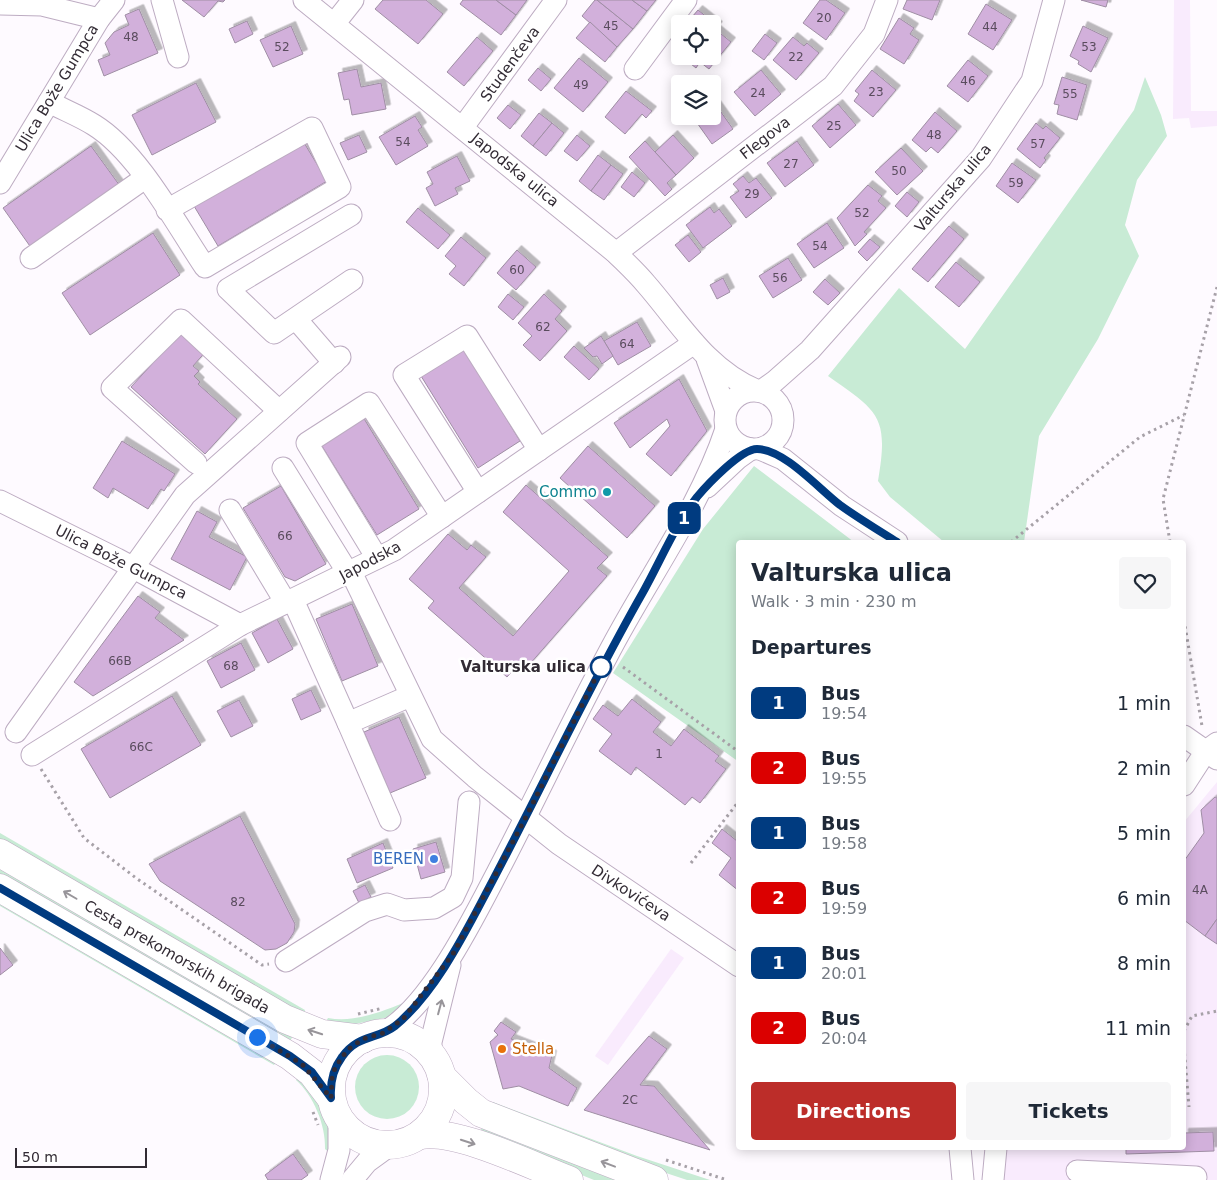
<!DOCTYPE html>
<html lang="en">
<head>
<meta charset="utf-8">
<style>
	:root { --surface:#fff; --page:#f6f6f7; --text:#1f2937; --muted:#747a83; --accent:#bc2d29 }
	body { margin:0; font-family:"DejaVu Sans",sans-serif; background:var(--page); color:var(--text); height:100vh; display:flex; flex-direction:column; font-size:19px; white-space:nowrap }
	* { box-sizing:border-box; margin:0 }
	p { font-size:16px; color:var(--muted) }
	.icon { flex:none; width:28px; height:28px; fill:none; stroke:currentColor; stroke-width:2; stroke-linecap:round; stroke-linejoin:round }
	.map { position:relative; flex:1; overflow:hidden }
	.panel { position:absolute; left:736px; top:540px; width:450px; height:610px; display:flex; flex-direction:column; background:var(--surface); border-radius:5px; box-shadow:0 2px 12px #0003 }
	.panel>* { flex:none }
	.badge { padding:0 10px; border-radius:8px; font-size:18px; line-height:32px }
	.buttons { position:absolute; left:671px; top:15px; display:grid; gap:10px }
	.buttons a { display:grid; place-items:center; width:50px; height:50px; border-radius:5px; background:var(--surface); box-shadow:0 2px 12px #0003; font-size:25px }
	.scale { position:absolute; left:15px; bottom:12px; width:132px; box-sizing:border-box; padding-left:5px; border:2px solid #322b34; border-top:0; font-size:14px; line-height:18px; white-space:nowrap; color:#322b34; -webkit-text-stroke:4px #fff; paint-order:stroke }
	.you { position:absolute; width:25px; height:25px; margin:-12px; border:4px solid #fff; border-radius:50%; background:#1a73e8; box-shadow:0 0 0 8px #1a73e833 }
	.map>.badge { position:absolute; translate:-50% -50%; box-shadow:0 0 0 2px #fff }
	h2 { padding:0 15px; font-size:19px; line-height:45px }
	.round { display:grid; place-items:center; flex:none; width:52px; height:52px; border-radius:5px; background:var(--page) }
	.head { display:flex; align-items:center; justify-content:space-between; height:85px; padding:0 15px }
	h1 { font-size:24px; font-weight:700; line-height:38px }
	.button { display:flex; gap:10px; margin-top:auto; padding:10px 15px }
	.button a { flex:1; height:58px; border-radius:5px; background:var(--accent); color:#fff; font-size:20px; font-weight:700; line-height:58px; text-align:center }
	.button a+a { background:var(--page); color:var(--text) }
	ul { padding:0; list-style:none }
	li { display:flex; align-items:center; gap:15px; height:65px; padding:0 15px }
	li div { flex:1 }
	li b { display:block; font-size:19px }
	li em { font-style:normal }
	li .badge { min-width:55px; font-weight:700; text-align:center }
	.map>svg:first-child { display:block }
	.built { fill:#f9ebfd }
	.green { fill:#c8ebd5 }
	.building { fill:#d2b0db; stroke:#9f8ea4; filter:url(#shadow) }
	.lines { fill:none; stroke-linecap:round; stroke-linejoin:round }
	.minor-casing { stroke:#bdacc2; stroke-width:23 }
	.major-casing { stroke:#bdacc2; stroke-width:29 }
	.path { stroke:#a7a1a8; stroke-width:3; stroke-dasharray:2.5 4; stroke-linecap:butt }
	.minor { stroke:#fff; stroke-width:21 }
	.major { stroke:#fff; stroke-width:28 }
	.oneway { stroke:#98959a }
	.line-casing { stroke:#fff; stroke-width:11 }
	.line { stroke:#003b80; stroke-width:8 }
	.walk { stroke:#322b34; stroke-width:5; stroke-dasharray:0 9 }
	.culture-dot { fill:#0f9aa8; stroke:#fff; stroke-width:2 }
	.stop-dot { fill:#fff; stroke:#003b80; stroke-width:2.5 }
	.shop-dot { fill:#3f7fe0; stroke:#fff; stroke-width:2 }
	.food-dot { fill:#e8710a; stroke:#fff; stroke-width:2 }
	.labels { text-anchor:middle; stroke-width:5; stroke-linejoin:round; paint-order:stroke }
	.number-label { font-size:12px; fill:#5a4c5e }
	.street-label { font-size:15px; fill:#322b34; stroke:#fff }
	.culture-label { font-size:15px; fill:#0d838f; stroke:#fff; text-anchor:end }
	.stop-label { font-size:15px; font-weight:bold; fill:#322b34; stroke:#fff; text-anchor:end }
	.shop-label { font-size:15px; fill:#366cbe; stroke:#fff; text-anchor:end }
	.food-label { font-size:15px; fill:#c56008; stroke:#fff; text-anchor:start }
</style>
</head>
<body>
<div class="map">
<svg width="1217" height="1180" viewBox="0 0 1217 1180">
	<defs>
		<filter id="shadow"><feDropShadow dx="4.5" dy="-4.5" stdDeviation="0" flood-color="#0004"/></filter>
	</defs>
	<rect width="100%" height="100%" fill="#fefaff"/>
	<g class="built">
		<polygon points="1174,0 1190,0 1191,111 1217,111 1217,126 1191,128 1189,118 1173,119"/>
		<polygon points="1217,782 1217,1180 999,1180 986,1148 1184,1148 1184,822"/>
		<polygon points="671,949 684,958 608,1065 595,1056"/>
	</g>
	<g class="green">
		<path d="M 1145,77 L 1161,115 L 1167,136 L 1137,180 L 1125,225 L 1139,256 L 1098,339 L 1039,436 L 1024,542 L 944,542 L 890,497 L 878,481 C 889,416 879,412 828,376 L 899,288 L 965,349 L 1134,110 Z"/>
		<polygon points="754,466 854,542 739,542 739,762 613,673 703,529"/>
		<polygon points="0,833 305,1010 304,1015 0,840"/>
		<polygon points="0,863 294,1034 289,1043 0,876"/>
		<polygon points="0,900 278,1060 274,1065 0,906"/>
		<path d="M 403,1003 L 405,1005 L 394,1016 L 355,1024 L 325,1023 L 328,1018 C 353,1023 381,1012 403,1003 Z"/>
		<circle cx="387" cy="1087" r="32"/>
		<path d="M 298,1075 C 317,1100 332,1122 331,1154 L 325,1149 C 326,1125 313,1095 296,1080 Z"/>
		<polygon points="493,1102 637,1156 710,1180 687,1180 621,1158 491,1103"/>
		<polygon points="483,1125 624,1180 594,1180 479,1134"/>
	</g>
	<g class="building">
		<polygon points="182,0 225,0 223,2 218,1 204,17"/>
		<polygon points="383,0 426,0 443,14 418,44 375,9"/>
		<polygon points="463,0 496,0 516,15 501,35 460,4"/>
		<polygon points="496,0 527,0 516,15"/>
		<polygon points="595,0 597,0 633,29 617,47 582,16"/>
		<polygon points="597,0 632,0 647,11 633,29"/>
		<polygon points="632,0 656,0 647,11"/>
		<polygon points="820,0 826,0 845,13 826,40 803,23"/>
		<polygon points="907,0 940,0 932,20 903,9"/>
		<polygon points="1081,0 1108,0 1106,7"/>
		<polygon points="986,4 1012,20 993,50 968,34"/>
		<polygon points="139,9 158,53 104,76 98,60 110,55 105,43 114,32 129,25 125,15"/>
		<polygon points="698,10 718,26 715,29 731,42 709,69 700,62 696,68 681,56 712,56 712,24 686,24"/>
		<polygon points="899,18 914,28 910,34 919,40 904,64 880,49"/>
		<polygon points="247,21 253,34 235,43 229,29"/>
		<polygon points="590,22 617,47 605,62 576,38"/>
		<polygon points="291,26 303,54 273,67 260,40"/>
		<polygon points="1083,26 1108,38 1091,72 1078,64 1079,61 1070,56"/>
		<polygon points="680,32 680,55 672,49 678,42 674,39"/>
		<polygon points="765,34 777,43 764,60 752,51"/>
		<polygon points="477,37 493,51 464,86 447,72"/>
		<polygon points="793,37 804,46 807,43 819,53 796,80 773,60"/>
		<polygon points="579,58 608,82 583,112 554,88"/>
		<polygon points="968,60 988,76 968,102 947,86"/>
		<polygon points="538,68 551,79 541,91 528,80"/>
		<polygon points="357,69 361,87 381,83 386,109 352,115 349,99 344,100 338,73"/>
		<polygon points="761,70 781,94 755,116 734,92"/>
		<polygon points="872,70 896,90 873,117 854,101 859,94 855,91"/>
		<polygon points="1062,77 1087,85 1077,120 1057,114 1059,105 1054,104"/>
		<polygon points="196,83 216,122 152,155 132,115"/>
		<polygon points="626,91 652,111 646,118 642,114 625,134 605,117"/>
		<polygon points="838,104 856,125 830,148 812,126"/>
		<polygon points="508,105 521,115 510,129 497,118"/>
		<polygon points="716,105 733,129 712,144 695,120 700,116 712,116 712,107"/>
		<polygon points="935,112 957,131 938,153 931,147 926,152 912,140"/>
		<polygon points="539,113 552,123 533,146 521,136"/>
		<polygon points="415,116 422,127 418,130 428,146 396,165 379,137"/>
		<polygon points="552,123 564,133 546,156 533,146"/>
		<polygon points="1036,123 1043,129 1046,126 1060,138 1044,158 1046,160 1040,168 1017,149"/>
		<polygon points="359,135 367,152 348,160 340,143"/>
		<polygon points="577,135 590,146 577,161 564,151"/>
		<polygon points="673,135 694,158 676,175 655,152"/>
		<polygon points="303,141 327,181 218,246 194,206"/>
		<polygon points="645,141 676,175 667,183 672,189 665,196 629,157"/>
		<polygon points="797,141 814,165 785,187 767,163"/>
		<polygon points="91,146 120,186 32,249 3,208"/>
		<polygon points="901,148 923,171 897,195 875,172"/>
		<polygon points="598,155 611,165 591,191 579,181"/>
		<polygon points="457,156 470,181 455,188 458,194 435,206 426,188 433,184 427,172"/>
		<polygon points="1012,163 1036,180 1018,203 996,186"/>
		<polygon points="611,165 623,174 604,200 591,191"/>
		<polygon points="632,172 645,183 634,197 621,187"/>
		<polygon points="743,176 749,183 756,178 772,198 746,218 730,197 739,191 733,184"/>
		<polygon points="868,185 882,196 878,201 886,208 864,232 867,234 855,246 837,218"/>
		<polygon points="907,192 919,202 907,217 895,206"/>
		<polygon points="710,207 714,213 719,209 732,226 703,248 686,225"/>
		<polygon points="418,208 450,235 438,249 406,222"/>
		<polygon points="827,223 844,248 814,268 797,244"/>
		<polygon points="949,226 964,239 928,282 912,269"/>
		<polygon points="153,233 180,275 90,335 62,293"/>
		<polygon points="688,235 701,252 689,262 675,245"/>
		<polygon points="461,237 486,258 464,286 449,274 456,266 445,256"/>
		<polygon points="870,239 880,247 867,261 858,252"/>
		<polygon points="517,250 536,267 516,290 497,273"/>
		<polygon points="788,258 802,280 773,298 759,276"/>
		<polygon points="956,262 980,282 959,307 935,287"/>
		<polygon points="723,278 730,292 717,299 710,285"/>
		<polygon points="825,279 840,293 828,305 813,292"/>
		<polygon points="508,294 524,307 513,320 498,307"/>
		<polygon points="544,294 562,311 555,319 567,331 540,361 523,345 532,336 518,323"/>
		<polygon points="637,322 651,346 618,365 604,341"/>
		<polygon points="185,328 208,349 193,366 199,371 194,376 200,382 198,384 237,419 205,454 131,387"/>
		<polygon points="601,336 613,356 602,364 597,356 593,357 584,348"/>
		<polygon points="574,346 599,369 589,380 564,357"/>
		<polygon points="464,349 520,441 478,468 421,376"/>
		<polygon points="679,379 707,431 671,476 646,454 670,426 667,419 630,448 614,423"/>
		<polygon points="363,417 419,509 377,535 320,443"/>
		<polygon points="122,441 175,474 164,491 161,489 148,509 113,488 108,498 93,488"/>
		<polygon points="588,446 655,506 627,538 560,478"/>
		<polygon points="526,485 608,557 597,568 607,576 522,673 515,668 507,677 428,608 434,601 409,579 448,534 467,550 471,545 486,557 459,588 513,636 569,571 503,512"/>
		<polygon points="281,486 326,564 295,581 285,577 243,508"/>
		<polygon points="197,511 217,522 209,537 247,557 230,590 171,559"/>
		<polygon points="138,596 160,612 155,618 184,640 93,696 74,682"/>
		<polygon points="352,604 378,666 342,681 316,619"/>
		<polygon points="277,619 293,649 268,663 252,633"/>
		<polygon points="241,643 255,670 221,688 207,661"/>
		<polygon points="311,690 321,711 301,720 292,699"/>
		<polygon points="172,696 201,745 110,798 81,749"/>
		<polygon points="632,699 661,722 653,732 671,746 684,729 719,756 715,761 726,769 700,803 692,797 685,805 636,767 631,775 599,751 612,734 593,719 603,705 618,716"/>
		<polygon points="239,700 253,726 231,737 217,711"/>
		<polygon points="399,717 426,778 390,793 364,732"/>
		<polygon points="1215,797 1217,798 1217,919 1205,936 1184,920 1184,861 1204,833 1201,810"/>
		<polygon points="240,816 295,924 294,932 287,943 276,949 265,950 160,881 149,864"/>
		<polygon points="722,829 737,841 739,839 739,891 719,875 731,858 712,843"/>
		<polygon points="436,842 445,872 421,879 413,849"/>
		<polygon points="383,843 393,868 357,883 347,859"/>
		<polygon points="365,885 371,897 359,903 353,891"/>
		<polygon points="1217,919 1217,944 1205,936"/>
		<polygon points="0,948 13,965 0,975"/>
		<polygon points="501,1022 516,1032 511,1039 552,1055 549,1068 577,1088 568,1106 519,1086 503,1089 490,1042 498,1035 494,1031"/>
		<polygon points="649,1036 667,1049 640,1085 654,1086 710,1150 584,1110"/>
		<polygon points="1213,1132 1214,1151 1126,1154 1126,1148 1184,1148 1184,1133"/>
		<polygon points="293,1154 308,1175 301,1180 268,1180 265,1175"/>
	</g>
	<g class="lines">
		<defs>
			<g id="minor">
				<polyline points="162,0 178,57"/>
				<path d="M 304,0 L 616,253 C 626,263 637,273 646,284 C 680,323 706,369 756,390"/>
				<polyline points="0,4 42,5 99,19"/>
				<polyline points="334,24 353,0"/>
				<polyline points="635,69 686,0"/>
				<path d="M 49,102 C 64,110 80,116 94,125 C 138,152 176,224 205,267 L 340,187 L 312,128 L 167,210"/>
				<polyline points="463,127 556,0"/>
				<polyline points="0,183 99,19 114,0"/>
				<polyline points="351,215 228,289 274,333 352,280"/>
				<polyline points="616,253 833,86 874,34 887,0"/>
				<polyline points="31,258 145,178"/>
				<polyline points="296,319 334,363"/>
				<polyline points="707,359 726,411"/>
				<circle cx="754" cy="420" r="29"/>
				<polyline points="761,391 775,381 810,350 981,158 1032,81 1054,0"/>
				<polyline points="760,449 783,459 842,506 897,542"/>
				<polyline points="196,463 112,388 181,320 279,411"/>
				<polyline points="283,468 348,573"/>
				<polyline points="707,487 737,459 751,449"/>
				<polyline points="478,492 404,375 467,336 539,450"/>
				<polyline points="0,501 117,559 240,625"/>
				<polyline points="230,510 286,603"/>
				<polyline points="377,558 307,443 369,403 442,517"/>
				<polyline points="351,572 432,739 475,777 559,844 739,966"/>
				<polyline points="293,600 348,723"/>
				<polyline points="16,732 185,495 340,357"/>
				<polyline points="1184,736 1217,759"/>
				<polyline points="32,755 240,625 394,550 694,343"/>
				<polyline points="1184,785 1206,751 1217,743"/>
				<polyline points="390,820 348,723 410,696"/>
				<polyline points="286,961 365,911 387,904 404,910 434,908 453,897 462,878 469,802"/>
				<path d="M 383,1033 C 430,1007 473,919 498,871 C 535,800 569,727 607,656 C 646,580 699,510 726,429"/>
				<polyline points="431,1055 431,1042 450,965"/>
				<polyline points="960,1148 963,1180"/>
				<polyline points="1077,1171 1196,1177 1195,1180"/>
				<polyline points="331,1180 339,1150 339,1118"/>
				<polyline points="352,1180 367,1162 389,1146"/>
				<polyline points="993,1180 996,1148"/>
			</g>
			<g id="major">
				<polyline points="0,853 285,1019 322,1034 363,1039"/>
				<polyline points="0,888 290,1056 312,1073 331,1098"/>
				<circle cx="387" cy="1089" r="56"/>
				<polyline points="442,1077 466,1101 481,1113 654,1180"/>
				<path d="M 421,1135 C 458,1129 532,1166 569,1180"/>
			</g>
		</defs>
		<use href="#minor" class="minor-casing"/>
		<use href="#major" class="major-casing"/>
		<g class="path">
			<polyline points="1011,542 1140,437 1184,415"/>
			<polyline points="1170,542 1163,499 1217,287"/>
			<polyline points="1184,620 1202,726"/>
			<polyline points="623,667 739,752"/>
			<polyline points="41,769 84,838 136,878 262,965 269,964"/>
			<polyline points="691,863 739,801"/>
			<polyline points="358,1014 383,1008"/>
			<polyline points="1184,1031 1192,1016 1217,1011"/>
			<polyline points="1184,1047 1189,1107"/>
			<polyline points="313,1112 318,1125"/>
			<polyline points="666,1160 727,1180"/>
		</g>
		<use href="#minor" class="minor"/>
		<use href="#major" class="major"/>
	</g>
	<defs><path id="oneway-shaft" d="M-6 0H5M1.5-3L5.5 0L1.5 3" fill="none" stroke-width="1.6" stroke-linecap="round" stroke-linejoin="round" transform="scale(1.25)"/></defs>
	<g class="oneway">
		<use href="#oneway-shaft" transform="translate(70 895) rotate(-150)"/>
		<use href="#oneway-shaft" transform="translate(440 1007) rotate(-75)"/>
		<use href="#oneway-shaft" transform="translate(315 1032) rotate(-162)"/>
		<use href="#oneway-shaft" transform="translate(468 1142) rotate(18)"/>
		<use href="#oneway-shaft" transform="translate(608 1164) rotate(-159)"/>
	</g>
	<g class="lines">
		<defs>
			<path id="line" d="M 0,888 L 290,1056 L 312,1072 L 331,1098 C 330,1083 333,1069 342,1057 C 358,1034 377,1040 395,1026 C 432,996 461,941 483,899 C 537,798 585,694 642,594 C 660,562 675,525 697,497 C 707,485 741,449 757,449 C 784,449 819,489 840,505 C 858,518 878,530 897,542"/>
		</defs>
		<use href="#line" class="line-casing"/>
		<use href="#line" class="line"/>
		<polyline class="walk" points="257,1037 302,1064 331,1098 332,1078 335,1068 347,1050 363,1039 383,1033 403,1019 453,954 526,817 601,667"/>
	</g>
	<circle class="culture-dot" cx="607" cy="492" r="5"/>
	<circle class="stop-dot" cx="601" cy="667" r="10"/>
	<circle class="shop-dot" cx="434" cy="859" r="5"/>
	<circle class="food-dot" cx="502" cy="1049" r="5"/>
	<g class="labels">
		<g class="number-label">
			<text x="824" y="22">20</text>
			<text x="611" y="30">45</text>
			<text x="990" y="31">44</text>
			<text x="131" y="41">48</text>
			<text x="282" y="51">52</text>
			<text x="1089" y="51">53</text>
			<text x="796" y="61">22</text>
			<text x="968" y="85">46</text>
			<text x="581" y="89">49</text>
			<text x="876" y="96">23</text>
			<text x="758" y="97">24</text>
			<text x="1070" y="98">55</text>
			<text x="834" y="130">25</text>
			<text x="934" y="139">48</text>
			<text x="403" y="146">54</text>
			<text x="1038" y="148">57</text>
			<text x="791" y="168">27</text>
			<text x="899" y="175">50</text>
			<text x="1016" y="187">59</text>
			<text x="752" y="198">29</text>
			<text x="862" y="217">52</text>
			<text x="820" y="250">54</text>
			<text x="517" y="274">60</text>
			<text x="780" y="282">56</text>
			<text x="543" y="331">62</text>
			<text x="627" y="348">64</text>
			<text x="285" y="540">66</text>
			<text x="120" y="665">66B</text>
			<text x="231" y="670">68</text>
			<text x="141" y="751">66C</text>
			<text x="659" y="758">1</text>
			<text x="1200" y="894">4A</text>
			<text x="238" y="906">82</text>
			<text x="630" y="1104">2C</text>
		</g>
		<g class="street-label">
			<text transform="translate(510 64) rotate(-54)" y="5">Studenčeva</text>
			<text transform="translate(57 88) rotate(-59)" y="5">Ulica Bože Gumpca</text>
			<text transform="translate(765 138) rotate(-38)" y="5">Flegova</text>
			<text transform="translate(515 170) rotate(39)" y="5">Japodska ulica</text>
			<text transform="translate(953 188) rotate(-50)" y="5">Valturska ulica</text>
			<text transform="translate(370 561) rotate(-28)" y="5">Japodska</text>
			<text transform="translate(121 562) rotate(27)" y="5">Ulica Bože Gumpca</text>
			<text transform="translate(631 893) rotate(33)" y="5">Divkovićeva</text>
			<text transform="translate(177 957) rotate(30)" y="5">Cesta prekomorskih brigada</text>
		</g>
		<g class="culture-label">
			<text x="597" y="497">Commo</text>
		</g>
		<g class="stop-label">
			<text x="586" y="672">Valturska ulica</text>
		</g>
		<g class="shop-label">
			<text x="424" y="864">BEREN</text>
		</g>
		<g class="food-label">
			<text x="512" y="1054">Stella</text>
		</g>
	</g>
</svg>
<div class="buttons">
<a><svg class="icon" aria-label="locate" viewBox="0 0 24 24"><circle cx="12" cy="12" r="6"/><path d="M12 2v4M12 18v4M2 12h4M18 12h4"/></svg></a>
<a><svg class="icon" aria-label="layers" viewBox="0 0 24 24"><path d="M12 4l9 5-9 5-9-5zM3 14l9 5 9-5"/></svg></a>
</div>
<div class="scale">50 m</div>
<div class="you" style="left:257px;top:1037px"></div>
<b class="badge" style="left:684px;top:518px;background:#003b80;color:#fff">1</b>
<section class="panel">
<div class="head"><div><h1>Valturska ulica</h1><p>Walk · 3 min · 230 m</p></div><a class="round"><svg class="icon" aria-label="heart" viewBox="0 0 24 24"><path d="M12 20l-8-8c-3-5 5-10 8-4 3-6 11-1 8 4z"/></svg></a></div>
<h2>Departures</h2>
<ul>
<li><span class="badge" style="background:#003b80;color:#fff">1</span><div><b>Bus</b><p>19:54</p></div><em>1 min</em></li>
<li><span class="badge" style="background:#db0000;color:#fff">2</span><div><b>Bus</b><p>19:55</p></div><em>2 min</em></li>
<li><span class="badge" style="background:#003b80;color:#fff">1</span><div><b>Bus</b><p>19:58</p></div><em>5 min</em></li>
<li><span class="badge" style="background:#db0000;color:#fff">2</span><div><b>Bus</b><p>19:59</p></div><em>6 min</em></li>
<li><span class="badge" style="background:#003b80;color:#fff">1</span><div><b>Bus</b><p>20:01</p></div><em>8 min</em></li>
<li><span class="badge" style="background:#db0000;color:#fff">2</span><div><b>Bus</b><p>20:04</p></div><em>11 min</em></li>
</ul>
<div class="button"><a>Directions</a><a>Tickets</a></div>
</section>
</div>
</body>
</html>
